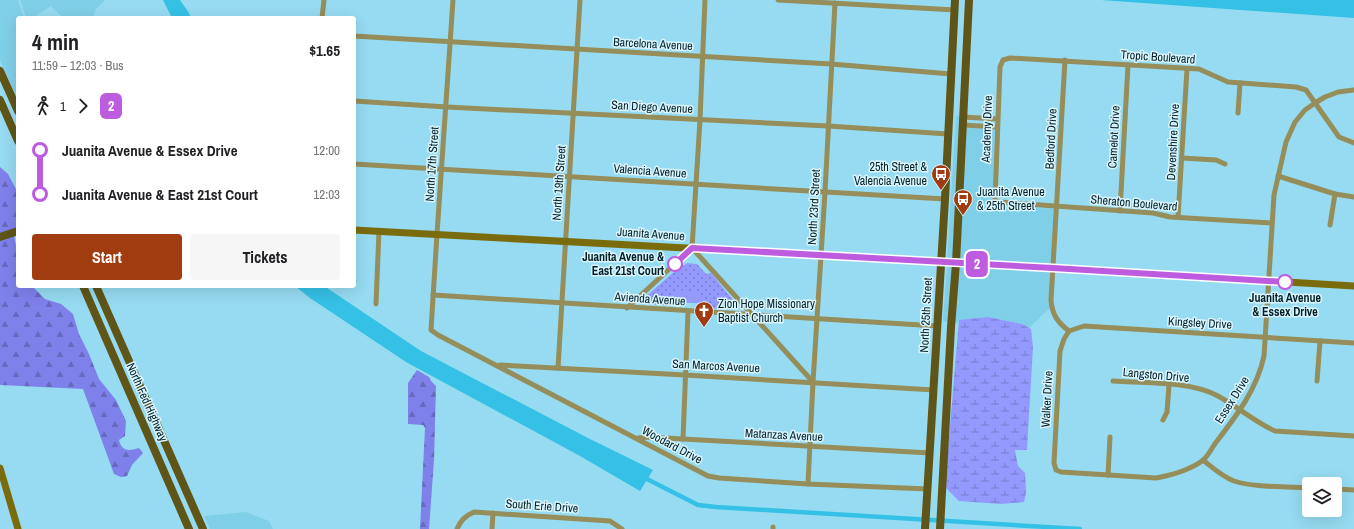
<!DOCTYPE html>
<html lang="en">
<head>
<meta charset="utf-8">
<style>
	:root { --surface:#fff; --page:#f6f6f6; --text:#202124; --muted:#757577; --accent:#a13c10 }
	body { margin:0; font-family:"Archivo Narrow",sans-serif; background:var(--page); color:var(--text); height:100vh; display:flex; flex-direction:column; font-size:15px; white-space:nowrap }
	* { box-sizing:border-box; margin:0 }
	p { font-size:13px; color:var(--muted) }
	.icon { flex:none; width:22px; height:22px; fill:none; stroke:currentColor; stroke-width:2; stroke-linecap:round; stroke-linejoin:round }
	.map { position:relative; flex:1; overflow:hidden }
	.drawer { position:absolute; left:16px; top:16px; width:340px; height:272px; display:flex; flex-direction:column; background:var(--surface); border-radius:4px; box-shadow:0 4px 16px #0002 }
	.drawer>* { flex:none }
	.badge { padding:0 8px; border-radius:6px; font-size:14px; line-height:26px }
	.buttons { position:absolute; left:1302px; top:477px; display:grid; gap:8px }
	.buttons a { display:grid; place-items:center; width:40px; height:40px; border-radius:4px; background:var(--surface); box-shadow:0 4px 16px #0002; font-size:20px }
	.map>.badge { position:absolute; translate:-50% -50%; box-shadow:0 0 0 2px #fff }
	.legs { display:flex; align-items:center; gap:6px; height:44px; padding:0 16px; font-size:13px }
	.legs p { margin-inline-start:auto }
	.overview { display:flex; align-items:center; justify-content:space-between; height:68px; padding:0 16px }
	h1 { font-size:22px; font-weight:700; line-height:30px }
	.action { display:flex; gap:8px; margin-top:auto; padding:8px 16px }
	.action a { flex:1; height:46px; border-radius:4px; background:var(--accent); color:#fff; font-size:16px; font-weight:700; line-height:46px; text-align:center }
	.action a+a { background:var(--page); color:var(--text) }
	ul { padding:0 16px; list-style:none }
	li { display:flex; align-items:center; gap:14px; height:44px; font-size:15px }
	li i { display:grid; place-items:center; width:6px; height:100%; margin:0 5px; background:currentColor }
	li i::after { content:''; width:10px; height:10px; margin:-5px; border:3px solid; border-radius:50%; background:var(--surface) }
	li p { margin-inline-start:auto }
	li:first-child i { background:linear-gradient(#0000 50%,currentColor 0) }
	li:last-child i { background:linear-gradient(currentColor 50%,#0000 0) }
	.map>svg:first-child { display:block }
	.built { fill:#80cfe8 }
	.grass { fill:url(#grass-dots) }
	.forest { fill:url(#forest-firs) }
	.wetland { fill:url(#wetland-marsh) }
	.pitch { fill:#9499fd }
	.water { fill:#35c1e6 }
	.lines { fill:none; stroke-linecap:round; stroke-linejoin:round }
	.canal { stroke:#35c1e6; stroke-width:4.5 }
	.street { stroke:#958d5a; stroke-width:5 }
	.secondary { stroke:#7a6c0c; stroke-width:7 }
	.primary { stroke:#5f5519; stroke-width:8 }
	.line-1-casing { stroke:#fff; stroke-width:9 }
	.line-1 { stroke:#be5ce0; stroke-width:6 }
	.stop-1-dot { fill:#fff; stroke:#be5ce0; stroke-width:2 }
	.labels { text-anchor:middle; stroke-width:3; stroke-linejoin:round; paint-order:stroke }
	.street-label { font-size:12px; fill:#032028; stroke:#dbf5fe }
	.poi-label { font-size:12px; fill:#032028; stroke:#dbf5fe; text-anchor:start }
	.stop-label { font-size:12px; font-weight:bold; fill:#032028; stroke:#dbf5fe; text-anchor:end }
</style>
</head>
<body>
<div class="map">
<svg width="1354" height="529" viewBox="0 0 1354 529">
	<defs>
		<pattern id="grass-dots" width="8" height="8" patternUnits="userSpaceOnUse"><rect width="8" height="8" fill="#9499fd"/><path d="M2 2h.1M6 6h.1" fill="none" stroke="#777ccd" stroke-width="1.8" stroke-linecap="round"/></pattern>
		<pattern id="forest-firs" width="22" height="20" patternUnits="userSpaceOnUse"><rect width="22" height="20" fill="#7f81eb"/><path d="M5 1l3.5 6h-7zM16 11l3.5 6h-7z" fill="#6669be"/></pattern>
		<pattern id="wetland-marsh" width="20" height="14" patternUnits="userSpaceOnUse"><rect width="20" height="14" fill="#9499fd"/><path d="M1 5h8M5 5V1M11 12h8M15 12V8" fill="none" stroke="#777ccd"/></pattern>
	</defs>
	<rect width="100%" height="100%" fill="#96dbf1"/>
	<g class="built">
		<polygon points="0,0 18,0 24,18 18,18 18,100 0,60"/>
		<polygon points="20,0 105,0 95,10 93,18 63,18 51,6 32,18 26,18"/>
		<polygon points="956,116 961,116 954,260 947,260"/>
		<polygon points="965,128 995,129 993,202 999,205 1055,209 1051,265 958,261"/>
		<polygon points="947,265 953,265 949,322 943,321"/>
		<polygon points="958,265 1051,270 1050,308 1029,328 1022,324 1008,321 959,320 958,323 953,322"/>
		<polygon points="246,512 269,521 273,529 210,529 204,516"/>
	</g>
	<polygon class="grass" points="687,263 697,264 706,274 711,273 737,305 735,309 703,308 700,303 676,302 674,306 647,304 644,298 682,265 685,265"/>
	<g class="forest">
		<path d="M 0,167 L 8,174 L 18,193 L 18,230 L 14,236 L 18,255 L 18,286 L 32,286 L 45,299 L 61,304 L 73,314 L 79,334 L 89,354 L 99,379 L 116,400 L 126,421 L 125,436 L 119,440 C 122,452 129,451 139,448 L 143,453 L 132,465 L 127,476 L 121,477 L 114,474 L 83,389 L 0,385 Z"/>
		<polygon points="417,370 429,377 431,381 436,386 434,460 429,529 420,529 425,428 423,425 408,424 408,383"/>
	</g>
	<polygon class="wetland" points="988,317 1022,324 1031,329 1033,347 1027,450 1015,450 1018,466 1025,473 1026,492 1024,502 1001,504 959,501 947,489 945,485 959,320"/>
	<polygon class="pitch" points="677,290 700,292 700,303 676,302"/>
	<g class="water">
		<polygon points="163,0 180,0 189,13 191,18 172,18"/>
		<polygon points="1101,0 1354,0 1354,18"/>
		<polygon points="295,286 324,286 421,351 586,437 653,470 640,491 580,456 406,362 310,298"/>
	</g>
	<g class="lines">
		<polyline class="canal" points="643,477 698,505 716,507 1080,529"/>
		<g class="street">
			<polyline points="453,0 437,234 431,330 438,335 708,476 719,478 808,484 928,489"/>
			<polyline points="778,0 955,10"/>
			<polyline points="322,18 324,0"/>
			<polyline points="354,36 831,64 951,74"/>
			<path d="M 1065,60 L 1051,300 C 1052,314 1057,322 1069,331"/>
			<polyline points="354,101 447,107 828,126 948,134"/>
			<polyline points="1238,113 1240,83"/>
			<polyline points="963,117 997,119"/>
			<polyline points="963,125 997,127"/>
			<polyline points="1182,158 1216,160 1225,164"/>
			<polyline points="354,164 945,199"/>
			<polyline points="1278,176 1335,194 1354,197"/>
			<polyline points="1120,211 1128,65"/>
			<polyline points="1178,217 1187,69"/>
			<polyline points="1272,223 1170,217 1153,213 999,202 995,200 1000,67 1003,60 1010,58 1199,69 1228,82 1296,87 1306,90 1339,137 1354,143"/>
			<polyline points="1330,225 1335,194"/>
			<polyline points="692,248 700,120 705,0"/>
			<polyline points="692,248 813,382"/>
			<polyline points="433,295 937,326"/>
			<polyline points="376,304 379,231"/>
			<polyline points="627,308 692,248"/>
			<path d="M 1069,331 L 1064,339 L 1060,351 L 1054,463 L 1056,470 L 1061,472 L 1156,478 C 1172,475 1188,471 1202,461 C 1208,457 1212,447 1217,441 C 1237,415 1257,389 1264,356 L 1274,195 L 1286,142 L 1295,122 L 1305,110 L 1315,103 L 1325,97 L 1338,92 L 1354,90"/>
			<polyline points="1069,331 1084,326 1354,343"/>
			<polyline points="500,365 685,375 934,390"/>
			<polyline points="558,368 580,0"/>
			<path d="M 1113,381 C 1145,383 1190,381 1218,396 C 1238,407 1255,422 1275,431 L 1354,436"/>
			<polyline points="1317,381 1320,341"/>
			<polyline points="1163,420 1167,412 1169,385"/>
			<polyline points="638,438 648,437 683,439 930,453"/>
			<polyline points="683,439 688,312"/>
			<path d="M 1203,460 C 1213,468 1223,477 1234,481 C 1255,488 1287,486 1309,488"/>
			<polyline points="1108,475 1110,437"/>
			<polyline points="808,484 813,382 825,192 835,3"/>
			<polyline points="1335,489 1354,490"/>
			<path d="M 457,529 C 461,520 465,516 474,512 L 610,521 L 622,529"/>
			<polyline points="492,529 493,513"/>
			<polyline points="773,529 773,527"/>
		</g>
		<g class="secondary">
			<polyline points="354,230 1053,268 1354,286"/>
			<polyline points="0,468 18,529"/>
		</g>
		<g class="primary">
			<polyline points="0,71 18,111"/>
			<polyline points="0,100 18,141"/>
			<polyline points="0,237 18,231"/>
			<polyline points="83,286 189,529"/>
			<polyline points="96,286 203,529"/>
			<polyline points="925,529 945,199 955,0"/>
			<polyline points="940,529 951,327 956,263 969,0"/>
		</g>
	</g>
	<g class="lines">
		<defs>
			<polyline id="line-1" points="675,264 692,248 1053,268 1285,282"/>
		</defs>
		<use href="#line-1" class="line-1-casing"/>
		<use href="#line-1" class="line-1"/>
	</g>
	<defs>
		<symbol id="bus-pin" viewBox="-11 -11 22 30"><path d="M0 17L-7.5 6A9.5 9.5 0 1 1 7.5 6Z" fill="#a13c10" stroke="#dbf5fe"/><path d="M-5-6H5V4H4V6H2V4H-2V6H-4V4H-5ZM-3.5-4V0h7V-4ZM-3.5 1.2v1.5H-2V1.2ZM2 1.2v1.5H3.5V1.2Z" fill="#fff"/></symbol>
		<symbol id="church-pin" viewBox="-11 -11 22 30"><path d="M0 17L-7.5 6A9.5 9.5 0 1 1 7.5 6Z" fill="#a13c10" stroke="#dbf5fe"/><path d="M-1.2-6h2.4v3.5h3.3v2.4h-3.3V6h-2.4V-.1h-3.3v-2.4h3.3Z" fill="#fff"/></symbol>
	</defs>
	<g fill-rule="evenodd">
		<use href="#bus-pin" x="930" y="163" width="22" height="30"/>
		<use href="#bus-pin" x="952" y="188" width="22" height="30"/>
		<use href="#church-pin" x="693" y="300" width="22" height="30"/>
	</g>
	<g class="stop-1-dot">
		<circle cx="675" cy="264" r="7"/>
		<circle cx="1285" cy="282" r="7"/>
	</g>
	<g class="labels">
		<g class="street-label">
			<text transform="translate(653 44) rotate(3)" y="4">Barcelona Avenue</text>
			<text transform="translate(1158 57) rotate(4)" y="4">Tropic Boulevard</text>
			<text transform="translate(652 107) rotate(3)" y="4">San Diego Avenue</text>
			<text transform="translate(987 129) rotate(-88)" y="4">Academy Drive</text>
			<text transform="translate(1114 137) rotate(-87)" y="4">Camelot Drive</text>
			<text transform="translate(1051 139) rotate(-87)" y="4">Bedford Drive</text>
			<text transform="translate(1173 142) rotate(-87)" y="4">Devenshire Drive</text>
			<text transform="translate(432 164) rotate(-86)" y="4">North 17th Street</text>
			<text transform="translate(650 171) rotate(4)" y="4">Valencia Avenue</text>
			<text transform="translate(559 183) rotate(-86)" y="4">North 19th Street</text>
			<text transform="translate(1134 203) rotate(5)" y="4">Sheraton Boulevard</text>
			<text transform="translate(814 207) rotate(-87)" y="4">North 23rd Street</text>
			<text transform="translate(651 234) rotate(4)" y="4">Juanita Avenue</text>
			<text transform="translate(650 299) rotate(4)" y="4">Avienda Avenue</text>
			<text transform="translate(926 315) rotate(-87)" y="4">North 25th Street</text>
			<text transform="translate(1200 323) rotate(3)" y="4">Kingsley Drive</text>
			<text transform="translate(716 366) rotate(3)" y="4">San Marcos Avenue</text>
			<text transform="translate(1156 375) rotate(5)" y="4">Langston Drive</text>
			<text transform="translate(1047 399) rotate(-87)" y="4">Walker Drive</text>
			<text transform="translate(1232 400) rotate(-58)" y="4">Essex Drive</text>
			<text transform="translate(147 402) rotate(66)" y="4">North Fed Highway</text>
			<text transform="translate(784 435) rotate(3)" y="4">Matanzas Avenue</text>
			<text transform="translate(672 445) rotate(28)" y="4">Woodard Drive</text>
			<text transform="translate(542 506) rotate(4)" y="4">South Erie Drive</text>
		</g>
		<g class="poi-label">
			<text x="927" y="171" text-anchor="end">25th Street &amp;<tspan x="927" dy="14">Valencia Avenue</tspan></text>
			<text x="977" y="196">Juanita Avenue<tspan x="977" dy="14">&amp; 25th Street</tspan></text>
			<text x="718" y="308">Zion Hope Missionary<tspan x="718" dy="14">Baptist Church</tspan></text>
		</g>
		<g class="stop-label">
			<text x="664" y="261">Juanita Avenue &amp;<tspan x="664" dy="14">East 21st Court</tspan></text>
			<text x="1285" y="302" text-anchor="middle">Juanita Avenue<tspan x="1285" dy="14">&amp; Essex Drive</tspan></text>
		</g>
	</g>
</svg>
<div class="buttons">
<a><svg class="icon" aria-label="layers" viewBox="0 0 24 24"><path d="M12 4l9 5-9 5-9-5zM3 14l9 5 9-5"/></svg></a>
</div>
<b class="badge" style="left:977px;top:264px;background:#be5ce0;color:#fff">2</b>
<section class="drawer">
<div class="overview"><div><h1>4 min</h1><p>11:59 – 12:03 · Bus</p></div><b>$1.65</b></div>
<div class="legs"><svg class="icon" aria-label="walk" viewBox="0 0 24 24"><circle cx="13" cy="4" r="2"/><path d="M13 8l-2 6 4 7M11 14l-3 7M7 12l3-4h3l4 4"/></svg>1<svg class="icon" aria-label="forward" viewBox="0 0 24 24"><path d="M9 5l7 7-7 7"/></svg><b class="badge" style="background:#be5ce0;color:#fff">2</b></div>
<ul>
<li><i style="color:#be5ce0"></i><b>Juanita Avenue &amp; Essex Drive</b><p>12:00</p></li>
<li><i style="color:#be5ce0"></i><b>Juanita Avenue &amp; East 21st Court</b><p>12:03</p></li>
</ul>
<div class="action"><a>Start</a><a>Tickets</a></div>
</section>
</div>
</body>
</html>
